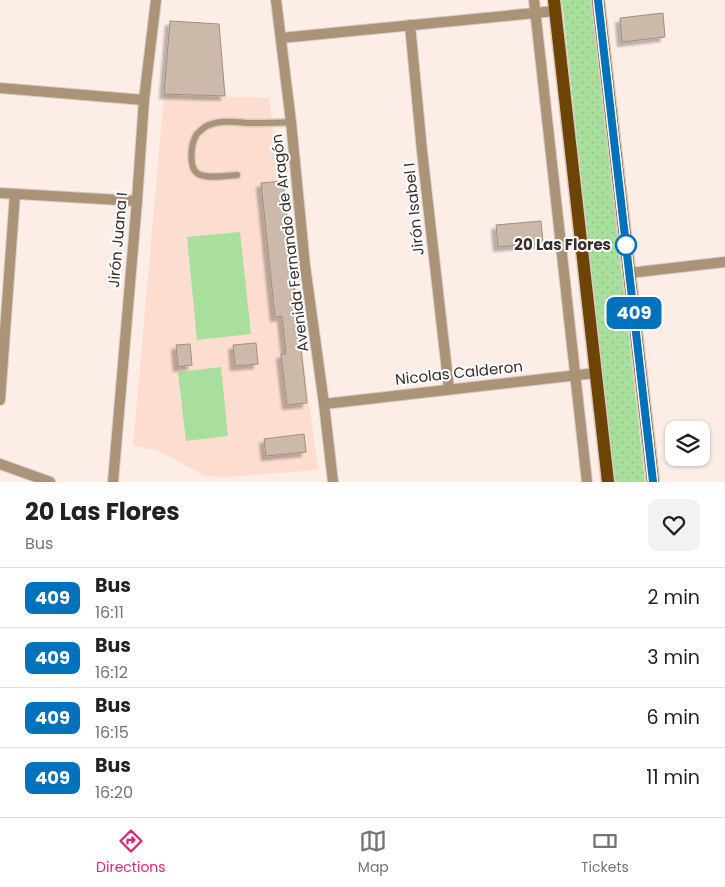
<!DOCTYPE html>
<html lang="en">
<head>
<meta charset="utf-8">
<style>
	:root { --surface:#fff; --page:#f2f2f2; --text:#202124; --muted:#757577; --line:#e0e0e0; --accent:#db2777 }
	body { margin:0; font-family:Poppins,sans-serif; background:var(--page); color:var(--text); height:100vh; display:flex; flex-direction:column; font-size:19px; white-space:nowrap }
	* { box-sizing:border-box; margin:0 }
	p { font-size:16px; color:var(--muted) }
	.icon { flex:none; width:28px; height:28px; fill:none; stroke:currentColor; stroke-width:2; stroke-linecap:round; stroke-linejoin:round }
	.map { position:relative; height:482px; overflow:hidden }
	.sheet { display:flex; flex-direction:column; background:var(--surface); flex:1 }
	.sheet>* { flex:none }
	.badge { padding:0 10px; border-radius:8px; font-size:18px; line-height:32px }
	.buttons { position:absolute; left:665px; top:421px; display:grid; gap:10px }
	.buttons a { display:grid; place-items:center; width:45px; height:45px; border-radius:10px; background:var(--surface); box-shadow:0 1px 4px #0004; font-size:25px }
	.map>.badge { position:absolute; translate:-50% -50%; box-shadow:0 0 0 2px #fff }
	.round { display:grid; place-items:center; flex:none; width:52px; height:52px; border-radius:10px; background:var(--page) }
	.head { display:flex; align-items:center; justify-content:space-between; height:85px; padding:0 25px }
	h1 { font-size:24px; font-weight:700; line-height:38px }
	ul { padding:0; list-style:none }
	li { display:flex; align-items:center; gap:15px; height:60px; padding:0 25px; border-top:1px solid var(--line) }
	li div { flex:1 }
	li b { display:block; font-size:19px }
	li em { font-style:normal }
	li .badge { min-width:55px; font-weight:700; text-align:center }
	.tabs { display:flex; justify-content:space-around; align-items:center; height:70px; border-top:1px solid var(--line); background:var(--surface); font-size:14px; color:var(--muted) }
	.tabs a { display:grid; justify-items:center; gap:2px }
	.tabs .active { color:var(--accent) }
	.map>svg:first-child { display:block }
	.built { fill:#fcddcf }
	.grass { fill:url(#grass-dots) }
	.green { fill:#a9df9d }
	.building { fill:#cbb9a9; stroke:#9f8e7f; filter:url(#shadow) }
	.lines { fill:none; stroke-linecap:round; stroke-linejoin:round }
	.service-casing { stroke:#d9ccc5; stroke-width:9 }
	.minor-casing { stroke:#d9ccc5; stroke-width:12 }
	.tertiary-casing { stroke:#d9ccc5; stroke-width:12 }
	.primary-casing { stroke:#d9ccc5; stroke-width:15 }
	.service { stroke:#ab9378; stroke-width:6 }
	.minor { stroke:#ab9378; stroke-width:10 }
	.tertiary { stroke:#ab9378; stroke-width:10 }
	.primary { stroke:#6e4404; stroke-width:12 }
	.line-casing { stroke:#fff; stroke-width:11 }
	.line { stroke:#0072bc; stroke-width:8 }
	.stop-dot { fill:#fff; stroke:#0072bc; stroke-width:2.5 }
	.labels { text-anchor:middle; stroke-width:4; stroke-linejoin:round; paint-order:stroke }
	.street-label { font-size:15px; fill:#382f2b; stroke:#fefefe }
	.stop-label { font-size:15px; font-weight:bold; fill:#382f2b; stroke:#fefefe; text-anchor:end }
</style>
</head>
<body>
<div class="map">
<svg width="725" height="482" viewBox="0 0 725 482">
	<defs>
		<pattern id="grass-dots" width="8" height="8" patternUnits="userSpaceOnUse" patternTransform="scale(1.25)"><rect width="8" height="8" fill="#a9df9d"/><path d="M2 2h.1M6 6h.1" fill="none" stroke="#92c087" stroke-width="1.8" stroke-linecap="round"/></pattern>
		<filter id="shadow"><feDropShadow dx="-4.5" dy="4.5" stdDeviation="1" flood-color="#0004"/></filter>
	</defs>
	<rect width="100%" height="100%" fill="#fceee7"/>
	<polygon class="built" points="164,94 269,98 318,470 228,477 204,476 169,456 155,450 133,446"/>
	<polygon class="grass" points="562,0 591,0 645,482 614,482"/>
	<g class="green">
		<polygon points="240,232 251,334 197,340 187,237"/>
		<polygon points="221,367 228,436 186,441 178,372"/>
	</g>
	<g class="building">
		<polygon points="663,13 665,37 622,42 620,18"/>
		<polygon points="170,21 219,24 225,96 164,94"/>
		<polygon points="283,181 307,403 287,405 281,354 286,354 282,316 275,317 261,183"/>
		<polygon points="541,221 543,243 498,247 496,225"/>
		<polygon points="256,343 258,364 235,366 233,345"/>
		<polygon points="190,344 192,365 178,367 176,345"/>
		<polygon points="304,434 306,452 266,456 264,439"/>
	</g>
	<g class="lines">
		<defs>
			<path id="service" d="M 237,175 C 226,176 208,179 198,174 C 188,168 191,142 197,134 C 200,131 205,126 209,125 C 221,120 236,122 248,123 C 262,123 276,123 291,122"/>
			<g id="minor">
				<polyline points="276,0 291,122 305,266 324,404 333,482"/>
				<polyline points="410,25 422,151 449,389"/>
				<polyline points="281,38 555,11"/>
				<polyline points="0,88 144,100"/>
				<polyline points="0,193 137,201"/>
				<polyline points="629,273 725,262"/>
				<polyline points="0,400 15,194"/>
				<polyline points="324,404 596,373"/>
				<polyline points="0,464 50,482"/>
				<polyline points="113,482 137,201 144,100 156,0"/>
			</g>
			<polyline id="tertiary" points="534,0 587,482"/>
			<g id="primary">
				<polyline points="554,0 608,482"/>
				<polyline points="598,0 653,482"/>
			</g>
		</defs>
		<use href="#service" class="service-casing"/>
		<use href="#minor" class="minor-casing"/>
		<use href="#tertiary" class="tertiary-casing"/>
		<use href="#primary" class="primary-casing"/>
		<use href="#service" class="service"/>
		<use href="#minor" class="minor"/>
		<use href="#tertiary" class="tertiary"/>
		<use href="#primary" class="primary"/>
	</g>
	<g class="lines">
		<defs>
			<polyline id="line" points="598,0 653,482"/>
		</defs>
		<use href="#line" class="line-casing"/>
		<use href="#line" class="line"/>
	</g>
	<circle class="stop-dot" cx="626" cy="245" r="10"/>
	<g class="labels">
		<g class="street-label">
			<text transform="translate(414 209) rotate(-96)" y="5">Jirón Isabel I</text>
			<text transform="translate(118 240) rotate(-85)" y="5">Jirón Juana I</text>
			<text transform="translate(290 243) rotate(-97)" y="5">Avenida Fernando de Aragón</text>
			<text transform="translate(459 373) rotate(-6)" y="5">Nicolas Calderon</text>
		</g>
		<g class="stop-label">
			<text x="611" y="250">20 Las Flores</text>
		</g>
	</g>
</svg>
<div class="buttons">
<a><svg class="icon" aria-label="layers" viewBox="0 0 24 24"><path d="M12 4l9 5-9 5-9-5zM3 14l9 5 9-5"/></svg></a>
</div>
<b class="badge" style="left:634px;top:313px;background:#0072bc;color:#fff">409</b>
</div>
<section class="sheet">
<div class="head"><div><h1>20 Las Flores</h1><p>Bus</p></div><a class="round"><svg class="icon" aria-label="heart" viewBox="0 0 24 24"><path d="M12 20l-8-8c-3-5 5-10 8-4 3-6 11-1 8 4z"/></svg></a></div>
<ul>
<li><span class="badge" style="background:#0072bc;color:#fff">409</span><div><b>Bus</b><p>16:11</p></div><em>2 min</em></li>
<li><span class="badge" style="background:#0072bc;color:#fff">409</span><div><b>Bus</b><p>16:12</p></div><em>3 min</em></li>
<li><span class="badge" style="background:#0072bc;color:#fff">409</span><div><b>Bus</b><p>16:15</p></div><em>6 min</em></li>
<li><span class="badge" style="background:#0072bc;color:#fff">409</span><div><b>Bus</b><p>16:20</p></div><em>11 min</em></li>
</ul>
</section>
<nav class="tabs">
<a class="active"><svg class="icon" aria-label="directions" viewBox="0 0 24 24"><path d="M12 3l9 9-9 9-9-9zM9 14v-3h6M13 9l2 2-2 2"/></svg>Directions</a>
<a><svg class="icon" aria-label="map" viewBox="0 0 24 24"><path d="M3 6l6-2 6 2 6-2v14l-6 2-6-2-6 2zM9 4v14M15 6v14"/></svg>Map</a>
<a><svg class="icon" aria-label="tickets" viewBox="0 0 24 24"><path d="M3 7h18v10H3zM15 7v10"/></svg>Tickets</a>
</nav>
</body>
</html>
